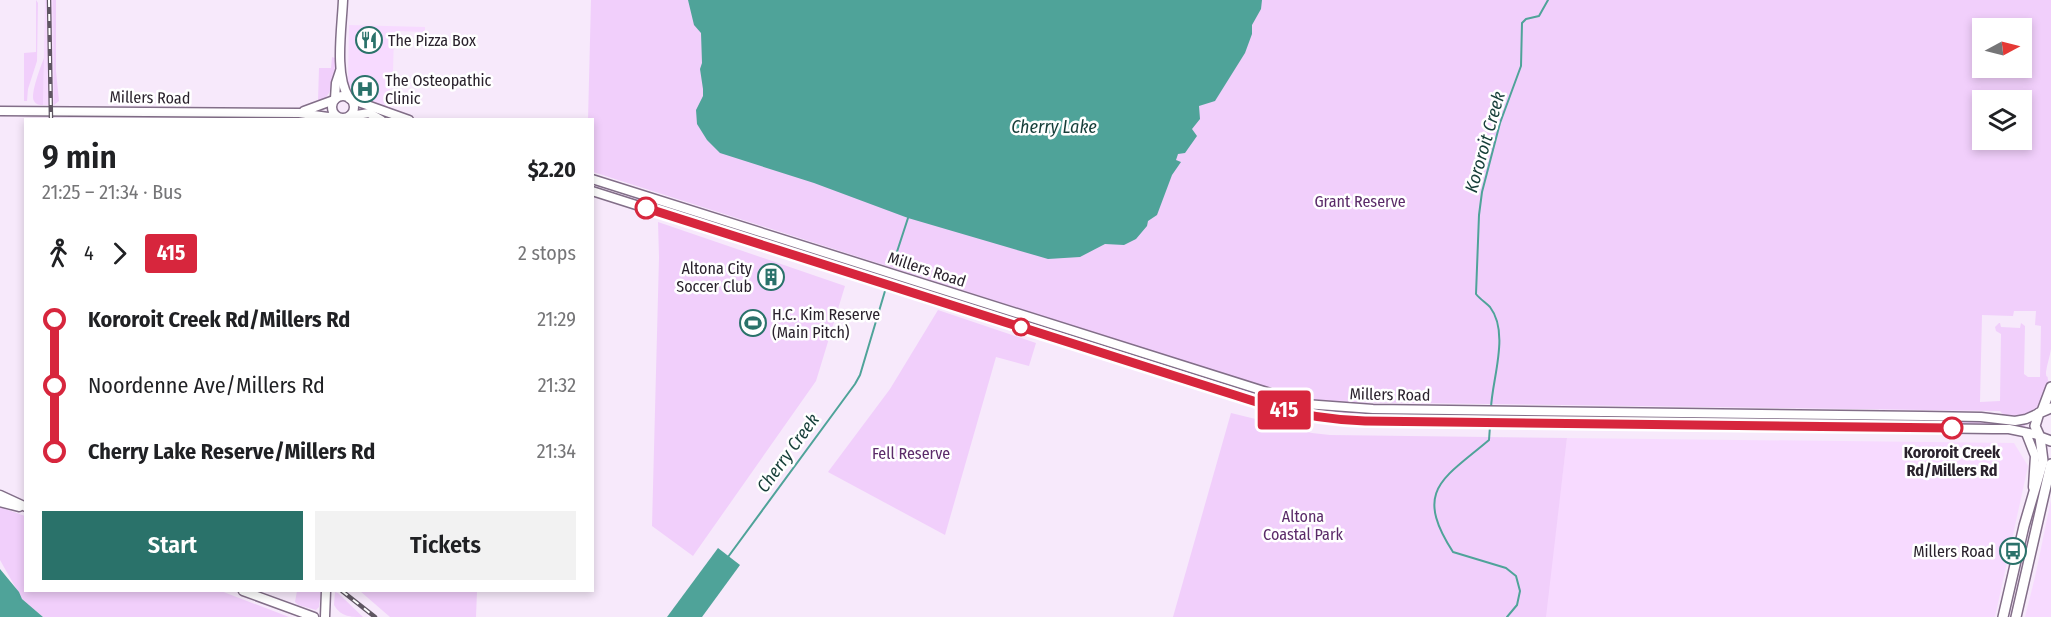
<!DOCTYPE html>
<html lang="en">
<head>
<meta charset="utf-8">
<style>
	:root { --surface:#fff; --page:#f2f2f2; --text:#202124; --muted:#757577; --accent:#2a726a }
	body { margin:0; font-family:"Fira Sans Condensed",sans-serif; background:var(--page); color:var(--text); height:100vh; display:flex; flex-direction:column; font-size:22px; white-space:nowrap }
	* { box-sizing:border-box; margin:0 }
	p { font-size:20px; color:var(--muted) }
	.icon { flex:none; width:33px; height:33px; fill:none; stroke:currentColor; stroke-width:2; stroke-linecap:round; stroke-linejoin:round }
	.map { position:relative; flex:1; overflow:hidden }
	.sheet { position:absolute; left:24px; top:118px; width:570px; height:474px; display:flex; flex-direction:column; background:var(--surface); border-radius:0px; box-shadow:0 3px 9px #0003 }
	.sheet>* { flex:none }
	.badge { padding:0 12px; border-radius:4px; font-size:21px; line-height:39px }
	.needle { width:39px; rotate:83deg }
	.controls { position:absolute; left:1972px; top:18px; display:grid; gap:12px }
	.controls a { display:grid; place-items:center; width:60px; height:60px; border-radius:0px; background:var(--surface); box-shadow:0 3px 9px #0003; font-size:30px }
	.map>.badge { position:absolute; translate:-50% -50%; box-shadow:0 0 0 3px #fff }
	.legs { display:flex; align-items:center; gap:9px; height:66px; padding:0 18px; font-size:20px }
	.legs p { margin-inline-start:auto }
	.headline { display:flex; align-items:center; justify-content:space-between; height:102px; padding:0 18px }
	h1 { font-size:33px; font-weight:600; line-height:45px }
	.primary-button { display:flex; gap:12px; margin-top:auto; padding:12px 18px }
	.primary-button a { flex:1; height:69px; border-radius:0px; background:var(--accent); color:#fff; font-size:24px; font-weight:600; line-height:69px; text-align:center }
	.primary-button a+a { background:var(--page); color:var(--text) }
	ul { padding:0 18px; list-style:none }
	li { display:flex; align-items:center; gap:21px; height:66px; font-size:22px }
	li i { display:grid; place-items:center; width:9px; height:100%; margin:0 8px; background:currentColor }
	li i::after { content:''; width:15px; height:15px; margin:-8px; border:4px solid; border-radius:50%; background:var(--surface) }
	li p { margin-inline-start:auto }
	li:first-child i { background:linear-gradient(#0000 50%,currentColor 0) }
	li:last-child i { background:linear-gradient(currentColor 50%,#0000 0) }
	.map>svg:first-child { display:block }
	.built { fill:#f7daff }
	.green { fill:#f1cffb; fill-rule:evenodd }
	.water { fill:#4fa399 }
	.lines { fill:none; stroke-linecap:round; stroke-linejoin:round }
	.stream { stroke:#4fa399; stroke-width:2 }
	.secondary-casing { stroke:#826e88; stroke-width:11 }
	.primary-casing { stroke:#826e88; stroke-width:12 }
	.secondary { stroke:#fff; stroke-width:8 }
	.primary { stroke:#fff; stroke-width:9 }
	.rail-casing { stroke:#5f5662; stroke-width:4.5 }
	.rail { stroke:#fff; stroke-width:2; stroke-dasharray:7; stroke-linecap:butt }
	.line-1-casing { stroke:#fff; stroke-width:14 }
	.line-1 { stroke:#d7263d; stroke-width:9 }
	.stop-1-dot { fill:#fff; stroke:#d7263d; stroke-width:3 }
	.labels { text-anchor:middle; stroke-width:5; stroke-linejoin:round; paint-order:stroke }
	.poi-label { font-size:16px; fill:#2a222d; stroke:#fff; text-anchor:start }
	.street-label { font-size:16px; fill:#2a222d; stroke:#fff }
	.park-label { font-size:16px; fill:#5b2b69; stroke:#fff }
	.stop-label { font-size:16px; font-weight:bold; fill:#2a222d; stroke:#fff }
	.water-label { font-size:18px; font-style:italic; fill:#163e39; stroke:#fff }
</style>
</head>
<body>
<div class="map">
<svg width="2051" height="617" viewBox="0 0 2051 617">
	<rect width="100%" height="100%" fill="#f7e9fb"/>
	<g class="built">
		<polygon points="45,0 53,0 54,105 43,105"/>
		<polygon points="349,25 425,27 425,32 397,31 394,34 393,72 390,72 390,108 368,100 352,91 348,82"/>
		<polygon points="1567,438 2014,443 2028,466 1995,617 1545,617"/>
		<polygon points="2051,500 2051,617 2025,617 2035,577"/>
	</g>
	<g class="green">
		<polygon points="36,0 38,3 37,61 28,89 27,101 24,101 24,53 36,52"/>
		<polygon points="53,0 56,0 56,71 59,101 54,105"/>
		<path d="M 591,0 L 2051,0 L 2051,349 C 2050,356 2047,364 2046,372 C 2046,380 2048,373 2048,381 C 2049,398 2036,412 2021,416 C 2013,418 2005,418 2000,411 L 1334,402 L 1309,399 L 1278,391 L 593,172 L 592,120 L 588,120 ZM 1983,28 L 2022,28 L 2022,68 L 1983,68 ZM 1983,100 L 2022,100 L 2022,140 L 1983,140 ZM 2014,311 L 2036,311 L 2035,325 L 2041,326 L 2040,377 L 2028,377 L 2024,374 L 2025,326 L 2021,323 L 2020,328 L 2001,327 L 2000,323 L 1999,323 L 1995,327 L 1996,331 L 2001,334 L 2000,401 L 1980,402 L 1982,315 L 2013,316 Z"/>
		<path d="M 332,57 L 335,58 C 335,76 335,91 320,103 L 318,101 L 319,68 L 331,68 Z"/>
		<path d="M 44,58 L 43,105 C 40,105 36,105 34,101 C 30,94 41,66 44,58 Z"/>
		<polygon points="693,215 958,299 978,308 708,222"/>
		<polygon points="658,222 845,286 816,381 693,556 652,526 659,257"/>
		<polygon points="938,310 1036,343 1029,366 996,357 945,535 828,472 890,389"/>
		<polygon points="1240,388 1303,407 1322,410 1405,413 1406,414 1487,414 1488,418 1337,416 1297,410 1236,390"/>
		<polygon points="1231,413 1312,433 1330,435 1567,438 1546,617 1173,617"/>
		<polygon points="1495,414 1966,421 2013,425 2025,424 2025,427 1979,424 1493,418"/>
		<polygon points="0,507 25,516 26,591 221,591 289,617 43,617 22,599 0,560"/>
		<polygon points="297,591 321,591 319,607 316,610 298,605 295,602"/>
		<polygon points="360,591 477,591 476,617 390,617"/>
		<path d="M 335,592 L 338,593 L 363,617 C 350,617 341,617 334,605 Z"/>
	</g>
	<g class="water">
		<polygon points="688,0 1262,0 1261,9 1252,25 1252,34 1245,53 1215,101 1199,106 1200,119 1192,129 1197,136 1185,153 1178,154 1176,160 1181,162 1172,175 1157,215 1148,221 1147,226 1136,239 1124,245 1105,244 1080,257 1048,259 908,218 814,183 720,153 707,140 697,124 696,110 703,96 703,89 700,69 702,63 701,33 694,25"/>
		<polygon points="718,548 740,565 702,617 667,617"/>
		<polygon points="0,569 19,592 22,599 43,617 0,617"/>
	</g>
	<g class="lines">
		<g class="stream">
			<polyline points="893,264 908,218"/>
			<path d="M 1491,408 C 1492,379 1510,333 1490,307 C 1486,303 1480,299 1476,294 L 1479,215 L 1482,192 L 1500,123 L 1521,66 L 1522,23 L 1526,19 L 1539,16 L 1548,0"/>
			<path d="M 1490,426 L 1489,440 C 1443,479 1413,490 1453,552 L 1506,568 L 1516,576 L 1520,591 L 1517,605 L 1507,617"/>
			<polyline points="728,557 855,384 860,375 885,291"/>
		</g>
		<defs>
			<g id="secondary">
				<path d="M 343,0 C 342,27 334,75 349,98"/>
				<circle cx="343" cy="107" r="11"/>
				<polyline points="335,99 336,83 340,71"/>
				<polyline points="350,99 409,120"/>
				<polyline points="0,111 299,113 328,117 335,116"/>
				<polyline points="304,111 334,100"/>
				<polyline points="350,116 369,113 381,120"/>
				<polyline points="592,179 1305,404 1373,409 1923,416 1981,417 2015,421 2026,419 2039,413"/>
				<path d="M 592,191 L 1266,405 C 1299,415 1330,420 1365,421 L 1992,429 L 2009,429 L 2038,435"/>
				<polyline points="2026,433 2035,456 2033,487"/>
				<polyline points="0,495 26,507"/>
				<polyline points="0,502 19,507"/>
				<polyline points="243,591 314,617"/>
				<polyline points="325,617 326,591"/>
			</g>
			<g id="primary">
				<polyline points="2051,408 2039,413 2035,426 2040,437 2051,441"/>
				<polyline points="2042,411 2051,387"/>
				<polyline points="2003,617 2024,526 2043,461 2040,437"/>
				<polyline points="2016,617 2051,464"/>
			</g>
		</defs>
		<use href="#secondary" class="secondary-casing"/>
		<use href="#primary" class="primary-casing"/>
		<use href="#secondary" class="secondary"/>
		<use href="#primary" class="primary"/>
		<defs>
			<g id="rail">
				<polyline points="49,0 51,120"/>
				<polyline points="342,591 375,617"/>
			</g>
		</defs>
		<use href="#rail" class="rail-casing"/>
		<use href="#rail" class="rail"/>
	</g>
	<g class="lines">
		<defs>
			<path id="line-1" d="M 646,208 L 1266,405 C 1299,415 1330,420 1365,421 L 1952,428"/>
		</defs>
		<use href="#line-1" class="line-1-casing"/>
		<use href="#line-1" class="line-1"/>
	</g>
	<defs>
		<symbol id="restaurant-ring" viewBox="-11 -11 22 22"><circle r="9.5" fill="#fff" stroke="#2a726a" stroke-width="1.5"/><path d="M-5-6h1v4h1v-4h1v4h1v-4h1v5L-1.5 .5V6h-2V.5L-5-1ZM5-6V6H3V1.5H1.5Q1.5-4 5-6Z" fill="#2a726a"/></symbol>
		<symbol id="hospital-ring" viewBox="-11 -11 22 22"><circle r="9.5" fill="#fff" stroke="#2a726a" stroke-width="1.5"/><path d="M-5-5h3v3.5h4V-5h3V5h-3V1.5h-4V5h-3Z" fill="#2a726a"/></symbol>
		<symbol id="building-ring" viewBox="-11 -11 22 22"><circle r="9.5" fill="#fff" stroke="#2a726a" stroke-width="1.5"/><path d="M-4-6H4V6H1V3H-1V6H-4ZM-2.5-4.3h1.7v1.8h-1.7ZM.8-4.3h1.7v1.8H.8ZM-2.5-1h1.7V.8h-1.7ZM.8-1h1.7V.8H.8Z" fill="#2a726a"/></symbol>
		<symbol id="stadium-ring" viewBox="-11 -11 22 22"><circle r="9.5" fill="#fff" stroke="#2a726a" stroke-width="1.5"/><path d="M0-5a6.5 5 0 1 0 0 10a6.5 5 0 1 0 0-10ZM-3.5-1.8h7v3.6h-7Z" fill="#2a726a"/></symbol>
		<symbol id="bus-ring" viewBox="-11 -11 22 22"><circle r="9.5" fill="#fff" stroke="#2a726a" stroke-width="1.5"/><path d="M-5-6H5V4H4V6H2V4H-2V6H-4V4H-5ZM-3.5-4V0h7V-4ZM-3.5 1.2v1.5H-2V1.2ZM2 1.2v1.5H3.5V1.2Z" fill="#2a726a"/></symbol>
	</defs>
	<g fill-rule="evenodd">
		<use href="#restaurant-ring" x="354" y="25" width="30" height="30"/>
		<use href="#hospital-ring" x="350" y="74" width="30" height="30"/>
		<use href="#building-ring" x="756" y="262" width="30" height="30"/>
		<use href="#stadium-ring" x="738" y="308" width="30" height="30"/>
		<use href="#bus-ring" x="1998" y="536" width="30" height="30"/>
	</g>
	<g class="stop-1-dot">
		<circle cx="646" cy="208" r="10"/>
		<circle cx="1021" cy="327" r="8"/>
		<circle cx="1952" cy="428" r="10"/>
	</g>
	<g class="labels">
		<g class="poi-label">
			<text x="388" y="46">The Pizza Box</text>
			<text x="385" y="86">The Osteopathic<tspan x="385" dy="18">Clinic</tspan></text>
			<text x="752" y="274" text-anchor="end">Altona City<tspan x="752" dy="18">Soccer Club</tspan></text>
			<text x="772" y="320">H.C. Kim Reserve<tspan x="772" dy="18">(Main Pitch)</tspan></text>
			<text x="1994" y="557" text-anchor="end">Millers Road</text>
		</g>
		<g class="street-label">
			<text transform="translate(150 97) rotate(1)" y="6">Millers Road</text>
			<text transform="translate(927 269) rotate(18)" y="6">Millers Road</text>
			<text transform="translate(1390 394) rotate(1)" y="6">Millers Road</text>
		</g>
		<g class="park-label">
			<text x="1360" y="207">Grant Reserve</text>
			<text x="911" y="459">Fell Reserve</text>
			<text x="1303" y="522">Altona<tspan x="1303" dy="18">Coastal Park</tspan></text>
		</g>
		<g class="stop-label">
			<text x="1952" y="458">Kororoit Creek<tspan x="1952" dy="18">Rd/Millers Rd</tspan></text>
		</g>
		<g class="water-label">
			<text x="1054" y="133">Cherry Lake</text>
			<text transform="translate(1485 142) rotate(-74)" y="6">Kororoit Creek</text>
			<text transform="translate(788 453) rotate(-54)" y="6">Cherry Creek</text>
		</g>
	</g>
</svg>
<div class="controls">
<a><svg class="needle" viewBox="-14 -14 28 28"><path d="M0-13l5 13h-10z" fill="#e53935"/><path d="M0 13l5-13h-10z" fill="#757577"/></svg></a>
<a><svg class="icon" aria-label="layers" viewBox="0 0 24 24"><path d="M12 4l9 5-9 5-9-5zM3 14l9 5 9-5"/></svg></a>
</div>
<b class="badge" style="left:1284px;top:410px;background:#d7263d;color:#fff">415</b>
<section class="sheet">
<div class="headline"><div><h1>9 min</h1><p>21:25 – 21:34 · Bus</p></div><b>$2.20</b></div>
<div class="legs"><svg class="icon" aria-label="walk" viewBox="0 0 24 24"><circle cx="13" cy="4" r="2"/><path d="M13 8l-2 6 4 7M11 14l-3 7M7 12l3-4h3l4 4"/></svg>4<svg class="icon" aria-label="forward" viewBox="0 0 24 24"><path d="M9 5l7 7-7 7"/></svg><b class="badge" style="background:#d7263d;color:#fff">415</b><p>2 stops</p></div>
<ul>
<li><i style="color:#d7263d"></i><b>Kororoit Creek Rd/Millers Rd</b><p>21:29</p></li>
<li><i style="color:#d7263d"></i><span>Noordenne Ave/Millers Rd</span><p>21:32</p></li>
<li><i style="color:#d7263d"></i><b>Cherry Lake Reserve/Millers Rd</b><p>21:34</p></li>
</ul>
<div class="primary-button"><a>Start</a><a>Tickets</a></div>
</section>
</div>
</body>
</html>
